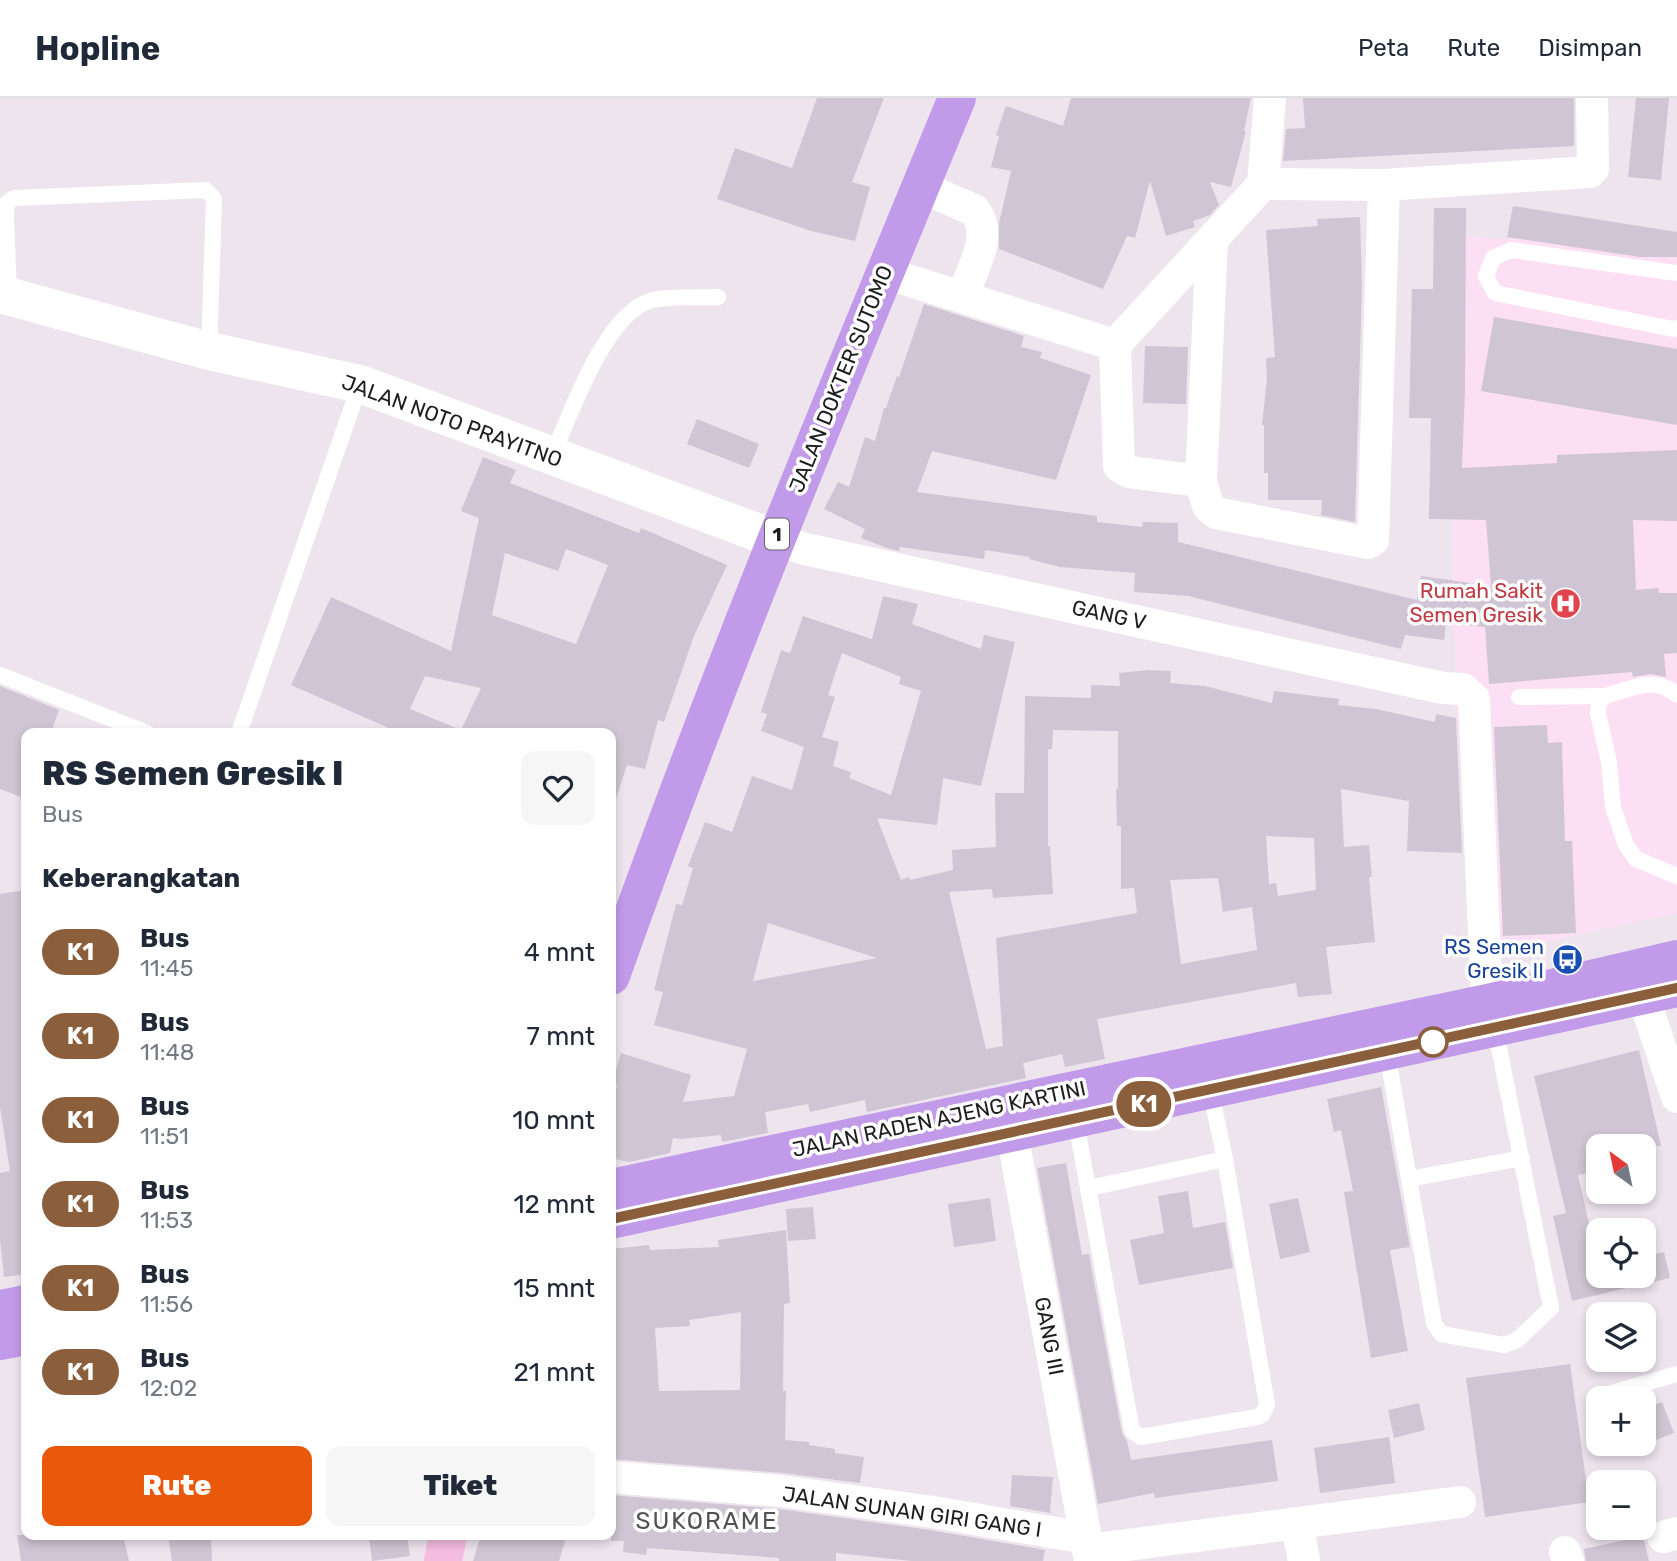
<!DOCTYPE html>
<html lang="id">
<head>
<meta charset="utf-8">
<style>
	:root { --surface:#fff; --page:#f6f6f7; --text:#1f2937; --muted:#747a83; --line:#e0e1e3; --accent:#ea580c }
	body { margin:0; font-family:Rubik,sans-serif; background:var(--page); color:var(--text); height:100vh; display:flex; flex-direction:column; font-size:26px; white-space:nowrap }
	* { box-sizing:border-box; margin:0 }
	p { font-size:23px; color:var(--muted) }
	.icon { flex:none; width:38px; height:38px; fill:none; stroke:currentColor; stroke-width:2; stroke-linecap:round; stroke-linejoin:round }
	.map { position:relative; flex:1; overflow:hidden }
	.panel { position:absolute; left:21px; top:630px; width:595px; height:812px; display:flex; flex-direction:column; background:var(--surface); border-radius:14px; box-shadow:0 4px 10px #0003 }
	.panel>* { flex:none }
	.badge { padding:0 14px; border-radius:23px; font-size:24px; line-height:46px }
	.needle { width:46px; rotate:327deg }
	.buttons { position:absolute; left:1586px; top:1036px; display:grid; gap:14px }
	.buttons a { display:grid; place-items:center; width:70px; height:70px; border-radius:14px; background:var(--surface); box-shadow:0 4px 10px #0003; font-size:35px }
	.map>.badge { position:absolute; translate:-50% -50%; box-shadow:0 0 0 4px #fff }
	h2 { padding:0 21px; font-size:26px; line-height:63px }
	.round { display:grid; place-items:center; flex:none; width:74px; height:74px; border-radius:14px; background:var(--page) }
	.overview { display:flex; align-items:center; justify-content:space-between; height:119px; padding:0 21px }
	h1 { font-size:33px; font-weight:800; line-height:52px }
	.action { display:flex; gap:14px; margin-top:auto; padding:14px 21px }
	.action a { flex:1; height:80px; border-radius:14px; background:var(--accent); color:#fff; font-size:28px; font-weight:800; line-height:80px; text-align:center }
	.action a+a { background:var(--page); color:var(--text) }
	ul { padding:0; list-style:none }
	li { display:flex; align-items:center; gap:21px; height:84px; padding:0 21px }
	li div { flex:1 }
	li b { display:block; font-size:26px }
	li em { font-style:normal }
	li .badge { min-width:77px; font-weight:700; text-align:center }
	header { display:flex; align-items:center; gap:42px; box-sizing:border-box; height:98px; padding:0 35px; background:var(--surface); border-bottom:2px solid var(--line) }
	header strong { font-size:33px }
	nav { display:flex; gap:38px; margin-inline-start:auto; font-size:24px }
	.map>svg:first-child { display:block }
	.education { fill:#fcdff4 }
	.building { fill:#d0c5d4; fill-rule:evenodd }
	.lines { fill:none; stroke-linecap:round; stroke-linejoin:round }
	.service { stroke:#fff; stroke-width:16 }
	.minor { stroke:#fff; stroke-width:32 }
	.tertiary { stroke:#fff; stroke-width:38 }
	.secondary { stroke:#f4bce1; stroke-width:38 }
	.trunk { stroke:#c29aea; stroke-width:38 }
	.line-casing { stroke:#fff; stroke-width:16 }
	.line { stroke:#8b5e3c; stroke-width:10 }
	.stop-dot { fill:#fff; stroke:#8b5e3c; stroke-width:3.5 }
	.labels { text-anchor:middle; stroke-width:7; stroke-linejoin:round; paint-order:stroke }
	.shield { fill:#fff; stroke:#626262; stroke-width:2 }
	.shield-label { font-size:19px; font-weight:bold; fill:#1e1e1e }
	.street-label { font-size:21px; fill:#1e1e1e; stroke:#fff }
	.health-label { font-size:21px; fill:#be3a42; stroke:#fff; text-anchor:end }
	.transit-label { font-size:21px; fill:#164399; stroke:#fff; text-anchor:end }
	.quarter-label { font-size:24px; letter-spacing:2px; fill:#515151; stroke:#fff }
</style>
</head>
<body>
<header>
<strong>Hopline</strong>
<nav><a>Peta</a><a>Rute</a><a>Disimpan</a></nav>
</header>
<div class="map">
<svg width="1677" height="1463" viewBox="0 0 1677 1463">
	<rect width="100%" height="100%" fill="#eee4ee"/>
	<polygon class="education" points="1456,138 1677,151 1677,815 1479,858 1456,605 1452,406"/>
	<g class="building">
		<polygon points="817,0 884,0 852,84 870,89 855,143 811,133 717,101 735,50 792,70"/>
		<polygon points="1071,0 1251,0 1244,33 1246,33 1231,89 1210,84 1219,107 1210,117 1193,123 1195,129 1166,138 1150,83 1135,140 1127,138 1103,191 999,151 999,125 1011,73 991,69 999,38 996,37 1006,8 1063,28"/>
		<polygon points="1303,0 1574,0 1574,48 1283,63 1286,31 1305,30"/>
		<polygon points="1636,0 1669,0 1661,82 1628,79"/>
		<polygon points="1513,108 1677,134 1677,159 1640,159 1507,139"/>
		<polygon points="1434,110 1466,110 1465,291 1462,370 1557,365 1557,357 1677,352 1677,423 1633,422 1636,492 1658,490 1659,495 1677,495 1677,555 1664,556 1666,579 1651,576 1633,579 1632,574 1489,586 1485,529 1446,525 1444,542 1405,537 1401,551 1188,498 1134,494 1135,475 1060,469 1029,461 1030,459 985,452 984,461 900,449 899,453 887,450 861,440 865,431 824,411 838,384 849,389 865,339 875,343 884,310 886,310 897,278 899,279 924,206 1024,238 1021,249 1042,254 1040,260 1091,277 1056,382 932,353 917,394 1097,418 1097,424 1142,429 1143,424 1178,425 1178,444 1417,502 1421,478 1491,488 1486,422 1429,421 1431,320 1409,320 1412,191 1433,191"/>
		<polygon points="1360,119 1362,188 1355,424 1321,417 1322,402 1268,402 1268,375 1264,375 1264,327 1262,327 1267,281 1266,260 1275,259 1266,132 1318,128 1317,121"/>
		<polygon points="1494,219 1677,251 1677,327 1481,293"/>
		<polygon points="1145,248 1188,249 1186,306 1143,305"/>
		<polygon points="697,321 759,346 749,370 687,346"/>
		<path d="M 483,359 L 516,372 L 510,385 L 639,435 L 641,430 L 727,467 L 694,538 L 664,624 L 658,622 L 645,671 L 627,667 L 615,704 L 611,703 L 611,635 L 400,635 L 291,587 L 331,499 L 451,553 L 479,420 L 461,413 ZM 566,451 L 608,467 L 576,546 L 492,517 L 505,455 L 558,473 ZM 425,578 L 481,590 L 461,632 L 410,611 Z"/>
		<path d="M 883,498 L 918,506 L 912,526 L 981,551 L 984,537 L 1015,544 L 981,688 L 943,680 L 937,727 L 877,720 L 901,782 L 909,779 L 910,782 L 953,772 L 952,752 L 996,749 L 995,695 L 1024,695 L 1025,598 L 1091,600 L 1091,587 L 1120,588 L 1119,575 L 1149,572 L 1171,573 L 1170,585 L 1205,588 L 1272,605 L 1274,593 L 1339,601 L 1338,607 L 1376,611 L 1435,624 L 1436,616 L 1456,620 L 1462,755 L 1407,753 L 1409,703 L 1341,691 L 1344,749 L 1369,747 L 1372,779 L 1369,779 L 1375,844 L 1326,849 L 1332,896 L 1298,899 L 1296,885 L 1097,921 L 1105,961 L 1065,969 L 1062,956 L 1023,965 L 1026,980 L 867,1014 L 865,1002 L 810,1014 L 808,1006 L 765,1014 L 768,1035 L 722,1044 L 721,1037 L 681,1041 L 673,1040 L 670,1055 L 629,1064 L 611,1060 L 611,1016 L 617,986 L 612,985 L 621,955 L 691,977 L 683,1004 L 734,998 L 747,951 L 654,927 L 663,894 L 654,892 L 676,806 L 682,807 L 693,770 L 688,768 L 705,724 L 732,734 L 752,678 L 792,692 L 804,649 L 761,633 L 767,616 L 761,614 L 781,552 L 790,555 L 803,518 L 872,541 ZM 842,555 L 901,579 L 899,586 L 921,593 L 891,697 L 849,680 L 851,674 L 833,668 L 839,644 L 822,639 L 835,599 L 828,597 ZM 1053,632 L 1118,633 L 1118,691 L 1116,691 L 1117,728 L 1121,728 L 1121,791 L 1134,790 L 1137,815 L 996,840 L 1003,948 L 986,951 L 949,794 L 992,791 L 993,800 L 1053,796 L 1050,748 L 1048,748 L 1048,651 L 1052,651 ZM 1266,738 L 1314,740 L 1316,792 L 1278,798 L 1276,785 L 1269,786 ZM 1218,780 L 1223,814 L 1252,809 L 1257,852 L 1181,866 L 1170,782 ZM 768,825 L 877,860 L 753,883 Z"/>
		<polygon points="0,588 59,612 51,635 26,635 26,701 0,691"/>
		<polygon points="1547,627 1548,645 1562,644 1565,743 1572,743 1576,835 1503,838 1494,629"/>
		<polygon points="26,792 26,1176 4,1179 0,1141 0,1075 10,1073 0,1009 0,796"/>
		<polygon points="1639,952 1661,1048 1598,1048 1598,1073 1578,1077 1598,1165 1598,1178 1642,1178 1643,1186 1572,1203 1553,1118 1566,1115 1534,978"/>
		<polygon points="1381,989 1410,1149 1390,1152 1408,1253 1371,1260 1344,1094 1353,1093 1341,1032 1334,1034 1327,1001"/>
		<polygon points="1066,1065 1082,1157 1089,1156 1122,1335 1127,1343 1131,1362 1272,1342 1278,1383 1155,1400 1154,1395 1098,1406 1037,1070"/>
		<polygon points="1188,1093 1193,1130 1225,1124 1233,1170 1139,1187 1130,1142 1164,1135 1158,1098"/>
		<polygon points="990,1100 996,1143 954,1149 948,1106"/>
		<polygon points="1298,1100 1310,1154 1280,1161 1269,1106"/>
		<polygon points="813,1109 816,1141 788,1143 786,1111"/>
		<path d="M 786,1132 L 790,1205 L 784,1206 L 783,1293 L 786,1293 L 785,1342 L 809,1344 L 809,1347 L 835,1351 L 835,1355 L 864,1359 L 860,1385 L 783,1375 L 611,1361 L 611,1308 L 615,1308 L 611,1243 L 611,1151 L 649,1147 L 650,1152 L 719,1149 L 718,1142 ZM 741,1214 L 740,1292 L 659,1293 L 655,1230 L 690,1228 L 689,1222 Z"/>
		<polygon points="1664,1154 1670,1180 1643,1186 1643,1159"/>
		<polygon points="1570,1266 1589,1404 1485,1419 1466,1280"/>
		<polygon points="1662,1304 1674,1335 1643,1347 1643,1311"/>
		<polygon points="1419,1305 1425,1332 1394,1340 1388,1312"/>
		<polygon points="1389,1339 1395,1385 1320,1395 1314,1350"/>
		<polygon points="1012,1377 1053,1379 1050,1415 1010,1408"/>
		<polygon points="611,1397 779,1411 930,1432 1045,1452 1043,1463 912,1463 836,1455 836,1463 779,1463 779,1460 647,1450 646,1457 623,1454 624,1443 611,1443"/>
		<polygon points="17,1437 123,1437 129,1463 21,1463"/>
		<polygon points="168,1437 211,1437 212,1463 172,1463"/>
		<polygon points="369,1437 407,1437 410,1458 372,1463"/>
		<polygon points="481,1437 567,1437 559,1463 473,1463"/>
		<polygon points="1643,1438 1649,1463 1586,1463 1584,1451"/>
	</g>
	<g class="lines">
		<g class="service">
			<polyline points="1677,175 1511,152 1493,160 1486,178 1495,195 1673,231 1677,230"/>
			<polyline points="9,199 6,117 7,105 14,100 206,92 214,101 209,253"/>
			<path d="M 552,358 C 570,318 606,212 653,202 C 673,198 697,200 718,199"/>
			<polyline points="0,577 147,635"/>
			<path d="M 1605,598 C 1630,591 1656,577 1677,597"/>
			<polyline points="1519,599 1605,598 1599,605 1598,616 1609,664 1613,709 1626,747 1636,761 1677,778"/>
			<polyline points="239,635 360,286"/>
			<polyline points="1387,954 1434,1225 1441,1236 1504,1247 1517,1242 1551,1210 1495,930"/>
			<polyline points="1075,1018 1132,1333 1141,1339 1257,1319 1262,1317 1267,1307 1225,1061 1210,991"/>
			<polyline points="1409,1081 1522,1060"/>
			<polyline points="1089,1090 1225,1061"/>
			<polyline points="1605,1297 1677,1276"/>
		</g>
		<g class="minor">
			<polygon points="1263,86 1384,87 1373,442 1368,445 1216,415 1208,408 1201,383 1129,374 1119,368 1115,247"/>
			<polyline points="1263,86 1270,0"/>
			<polyline points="1384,87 1590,74 1593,71 1592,0"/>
			<path d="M 921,89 L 974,112 C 995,136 971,174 962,199"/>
			<polyline points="885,175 1115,247"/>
			<polyline points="1201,383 1212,142"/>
			<polyline points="775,441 805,451 1443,590 1463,591 1474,601 1487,905"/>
			<polyline points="1643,898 1677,999"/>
			<polyline points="1012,1035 1090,1463"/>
			<polyline points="611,1379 781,1393 933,1414 1086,1440"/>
			<polyline points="1297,1425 1304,1463"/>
			<polyline points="1663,1439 1677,1435"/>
			<polyline points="1088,1452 1460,1404"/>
			<polyline points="1565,1454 1568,1463"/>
		</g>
		<polyline class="tertiary" points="0,196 209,253 360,286 775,441"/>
		<polyline class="secondary" points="443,1463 448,1437"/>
		<g class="trunk">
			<path d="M 611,878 C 716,581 837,291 957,0"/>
			<polyline points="611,1090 1487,905 1677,861"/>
			<polyline points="611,1122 1677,890"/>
			<polyline points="0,1211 26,1206"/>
			<polyline points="0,1243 26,1238"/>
		</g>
	</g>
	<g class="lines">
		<defs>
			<polyline id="line" points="611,1121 1677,890"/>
		</defs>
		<use href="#line" class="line-casing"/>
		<use href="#line" class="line"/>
	</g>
	<defs>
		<symbol id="hospital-disc" viewBox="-11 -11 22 22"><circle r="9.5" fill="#e0444e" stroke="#fff"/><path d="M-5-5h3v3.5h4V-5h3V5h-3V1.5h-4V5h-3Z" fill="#fff"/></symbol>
		<symbol id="bus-disc" viewBox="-11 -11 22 22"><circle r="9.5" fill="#1a4fb4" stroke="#fff"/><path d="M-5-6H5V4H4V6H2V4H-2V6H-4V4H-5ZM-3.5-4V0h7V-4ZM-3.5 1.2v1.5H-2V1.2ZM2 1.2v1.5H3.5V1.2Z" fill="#fff"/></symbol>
	</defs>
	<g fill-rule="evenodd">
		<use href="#hospital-disc" x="1548" y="488" width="35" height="35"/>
		<use href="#bus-disc" x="1550" y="844" width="35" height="35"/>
	</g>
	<circle class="stop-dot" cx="1433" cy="944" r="14"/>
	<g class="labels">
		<rect class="shield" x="765" y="420.5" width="24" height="31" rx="5"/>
		<g class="shield-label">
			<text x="777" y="443">1</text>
		</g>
		<g class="street-label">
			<text transform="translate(841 281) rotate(-68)" y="7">JALAN DOKTER SUTOMO</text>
			<text transform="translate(452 323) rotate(20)" y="7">JALAN NOTO PRAYITNO</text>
			<text transform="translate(1109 517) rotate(12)" y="7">GANG V</text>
			<text transform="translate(939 1021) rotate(-12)" y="7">JALAN RADEN AJENG KARTINI</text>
			<text transform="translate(1049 1238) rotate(79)" y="7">GANG III</text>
			<text transform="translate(912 1414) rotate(8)" y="7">JALAN SUNAN GIRI GANG I</text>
		</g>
		<g class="health-label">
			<text x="1543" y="500">Rumah Sakit<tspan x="1543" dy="24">Semen Gresik</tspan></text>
		</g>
		<g class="transit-label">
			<text x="1544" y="856">RS Semen<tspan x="1544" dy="24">Gresik II</tspan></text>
		</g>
		<g class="quarter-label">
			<text x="707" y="1431">SUKORAME</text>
		</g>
	</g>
</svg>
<div class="buttons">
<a><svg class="needle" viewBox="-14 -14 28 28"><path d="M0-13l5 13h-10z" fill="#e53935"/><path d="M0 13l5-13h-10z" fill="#747a83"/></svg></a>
<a><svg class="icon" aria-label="locate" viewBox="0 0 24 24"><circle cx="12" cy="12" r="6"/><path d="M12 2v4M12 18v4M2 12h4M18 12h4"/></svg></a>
<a><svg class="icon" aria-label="layers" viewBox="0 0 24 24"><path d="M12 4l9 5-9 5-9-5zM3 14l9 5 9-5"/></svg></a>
<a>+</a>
<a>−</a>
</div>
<b class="badge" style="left:1144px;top:1006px;background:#8b5e3c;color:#fff">K1</b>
<section class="panel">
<div class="overview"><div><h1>RS Semen Gresik I</h1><p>Bus</p></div><a class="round"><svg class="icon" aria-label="heart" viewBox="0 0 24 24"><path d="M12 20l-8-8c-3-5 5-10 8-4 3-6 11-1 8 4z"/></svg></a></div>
<h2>Keberangkatan</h2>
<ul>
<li><span class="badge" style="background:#8b5e3c;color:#fff">K1</span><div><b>Bus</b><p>11:45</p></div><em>4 mnt</em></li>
<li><span class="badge" style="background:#8b5e3c;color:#fff">K1</span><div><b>Bus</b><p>11:48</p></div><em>7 mnt</em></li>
<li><span class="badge" style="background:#8b5e3c;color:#fff">K1</span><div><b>Bus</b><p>11:51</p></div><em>10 mnt</em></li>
<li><span class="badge" style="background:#8b5e3c;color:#fff">K1</span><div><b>Bus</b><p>11:53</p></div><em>12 mnt</em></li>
<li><span class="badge" style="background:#8b5e3c;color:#fff">K1</span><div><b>Bus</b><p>11:56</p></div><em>15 mnt</em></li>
<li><span class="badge" style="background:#8b5e3c;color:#fff">K1</span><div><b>Bus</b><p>12:02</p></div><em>21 mnt</em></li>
</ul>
<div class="action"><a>Rute</a><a>Tiket</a></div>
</section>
</div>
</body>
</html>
